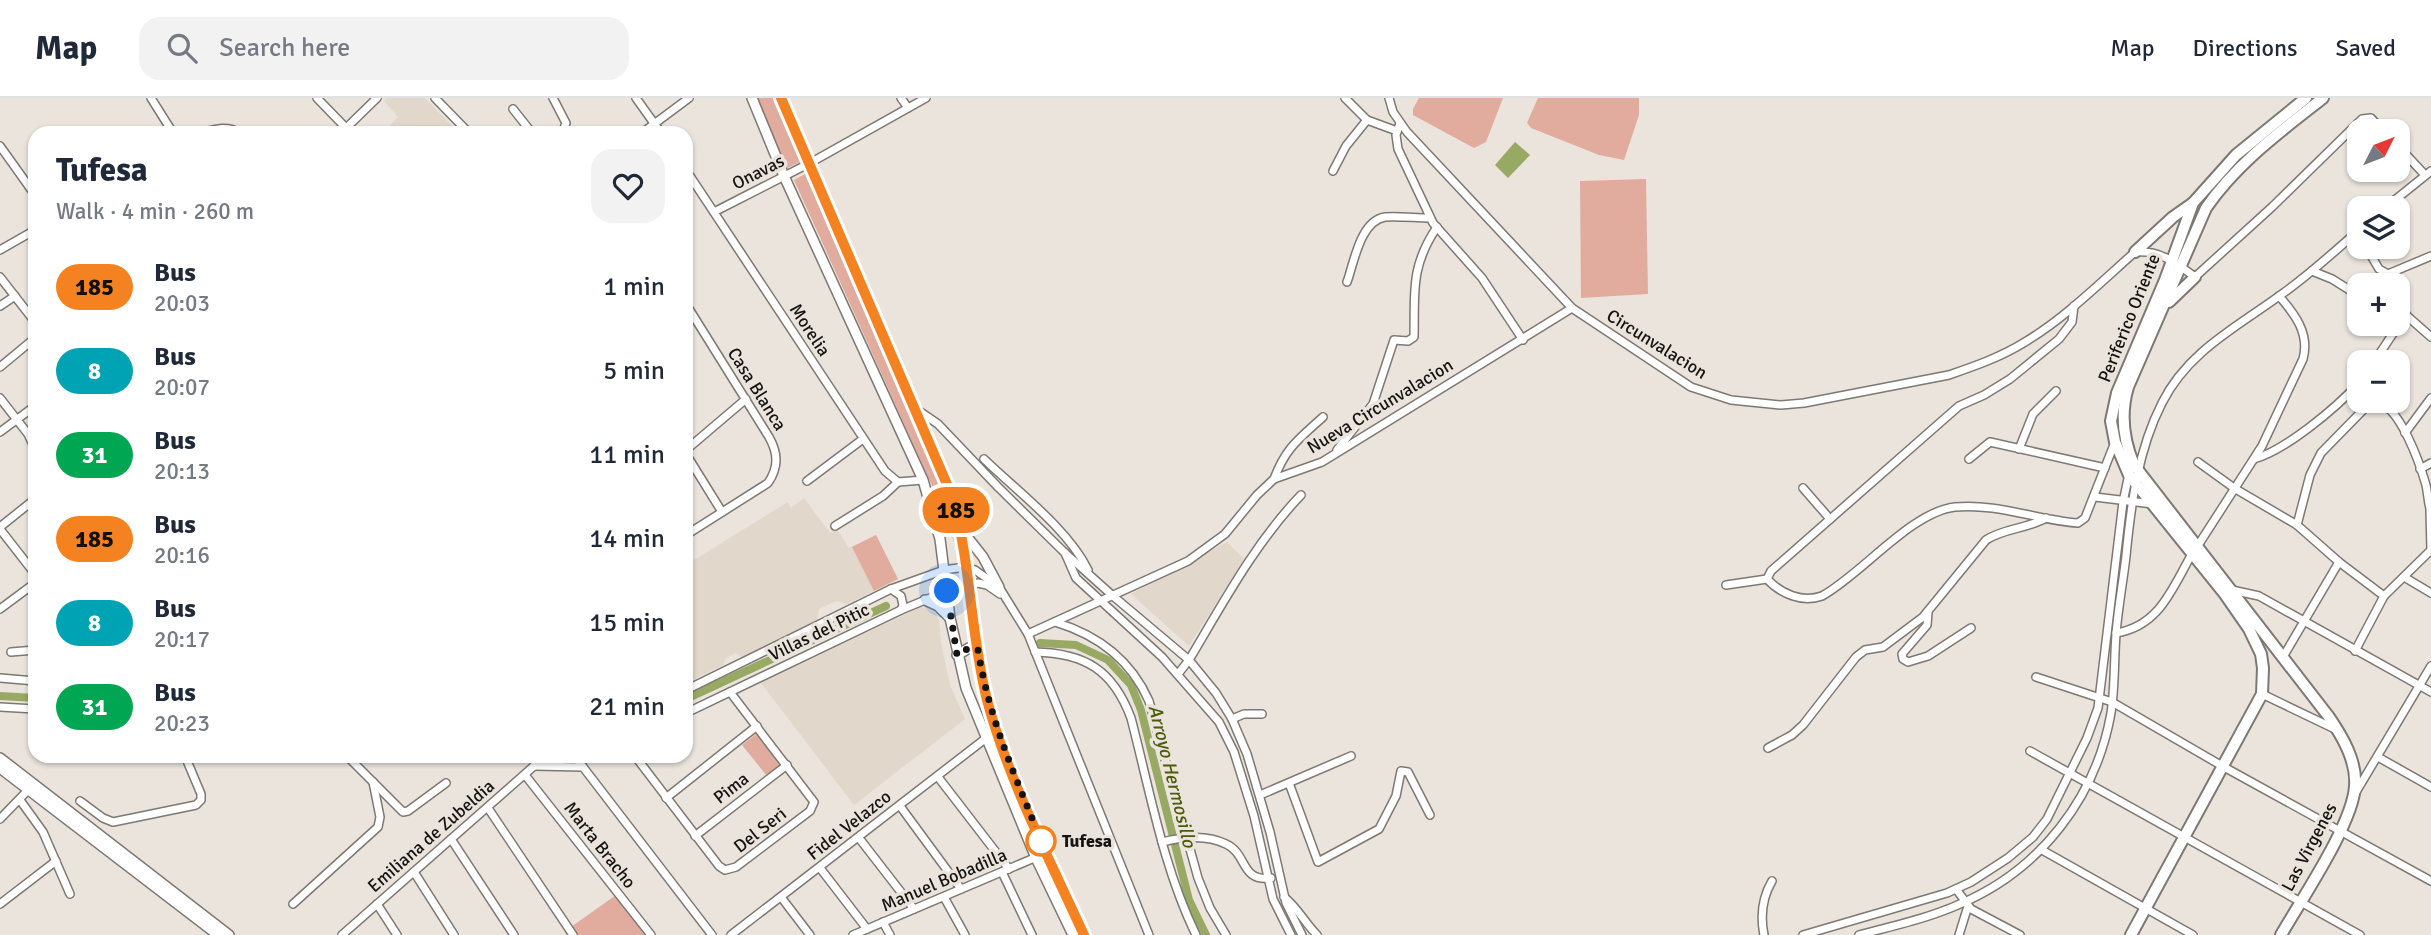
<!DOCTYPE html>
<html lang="en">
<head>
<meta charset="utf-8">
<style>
	:root { --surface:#fff; --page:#f2f2f3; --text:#1f2937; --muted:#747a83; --line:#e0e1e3 }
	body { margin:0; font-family:Signika,sans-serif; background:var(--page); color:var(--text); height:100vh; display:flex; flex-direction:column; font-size:26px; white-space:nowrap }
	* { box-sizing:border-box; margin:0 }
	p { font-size:23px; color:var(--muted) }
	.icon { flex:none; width:38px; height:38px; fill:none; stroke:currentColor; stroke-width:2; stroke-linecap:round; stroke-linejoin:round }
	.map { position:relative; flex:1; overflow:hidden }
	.drawer { position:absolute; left:28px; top:28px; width:665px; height:637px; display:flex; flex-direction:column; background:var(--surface); border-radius:21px; box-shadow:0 2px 5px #0004 }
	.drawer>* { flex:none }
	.badge { padding:0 14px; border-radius:23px; font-size:24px; line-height:46px }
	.needle { width:46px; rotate:48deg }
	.controls { position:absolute; left:2347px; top:21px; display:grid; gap:14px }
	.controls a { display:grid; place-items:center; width:63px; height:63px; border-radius:14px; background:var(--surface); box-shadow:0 2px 5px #0004; font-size:35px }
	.you { position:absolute; width:35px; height:35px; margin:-18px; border:5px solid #fff; border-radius:50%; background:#1a73e8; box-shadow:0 0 0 10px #1a73e833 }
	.map>.badge { position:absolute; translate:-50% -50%; box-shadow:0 0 0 4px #fff }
	.round { display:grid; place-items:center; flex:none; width:74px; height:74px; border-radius:21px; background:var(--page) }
	.overview { display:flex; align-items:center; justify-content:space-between; height:119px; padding:0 28px }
	h1 { font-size:33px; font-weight:800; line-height:52px }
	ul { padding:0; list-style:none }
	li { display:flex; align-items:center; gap:21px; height:84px; padding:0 28px }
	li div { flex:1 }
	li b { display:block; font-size:26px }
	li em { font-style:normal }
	li .badge { min-width:77px; font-weight:700; text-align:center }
	header { display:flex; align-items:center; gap:42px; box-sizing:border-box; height:98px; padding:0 35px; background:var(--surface); border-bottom:2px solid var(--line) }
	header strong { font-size:33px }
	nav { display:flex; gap:38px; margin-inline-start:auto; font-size:24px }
	.search { width:490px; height:63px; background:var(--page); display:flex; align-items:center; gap:18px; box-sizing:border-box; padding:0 24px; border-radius:21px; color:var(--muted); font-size:26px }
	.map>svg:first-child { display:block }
	.built { fill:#e1d7ca }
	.green { fill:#e1ab9e }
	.water { fill:#98a963 }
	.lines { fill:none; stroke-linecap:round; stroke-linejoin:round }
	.canal { stroke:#98a963; stroke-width:8 }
	.minor-casing { stroke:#7d7872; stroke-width:10 }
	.major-casing { stroke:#7d7872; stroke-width:12 }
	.highway-casing { stroke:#7d7872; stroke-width:14 }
	.minor { stroke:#fff; stroke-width:7 }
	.major { stroke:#fff; stroke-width:9 }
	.highway { stroke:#fff; stroke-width:10 }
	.line-casing { stroke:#fff; stroke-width:16 }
	.line { stroke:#f58220; stroke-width:10 }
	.walk { stroke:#161412; stroke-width:7; stroke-dasharray:0 12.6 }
	.stop-dot { fill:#fff; stroke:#f58220; stroke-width:3.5 }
	.labels { text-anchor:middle; stroke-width:7; stroke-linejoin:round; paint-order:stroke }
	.street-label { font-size:18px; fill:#161412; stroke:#eae4dd }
	.stop-label { font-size:18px; font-weight:bold; fill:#161412; stroke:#eae4dd; text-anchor:start }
	.water-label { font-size:19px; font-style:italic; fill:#4e5c09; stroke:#eae4dd }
</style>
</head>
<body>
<header>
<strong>Map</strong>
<div class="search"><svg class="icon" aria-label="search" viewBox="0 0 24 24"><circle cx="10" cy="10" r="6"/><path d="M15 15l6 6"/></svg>Search here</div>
<nav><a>Map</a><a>Directions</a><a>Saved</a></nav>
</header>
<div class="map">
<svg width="2431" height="837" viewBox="0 0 2431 837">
	<rect width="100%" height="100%" fill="#eae4dd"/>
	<g class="built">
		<polygon points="387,0 425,0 459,35 383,35 398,19 384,3"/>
		<polygon points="804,400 830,435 837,431 849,450 876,437 898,481 847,506 836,503 819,511 817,522 742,559 736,555 726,560 723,567 686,585 686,483 688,481 686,467 788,404 791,410"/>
		<polygon points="1227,444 1244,461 1189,548 1131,496"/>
		<polygon points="921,509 935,515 939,522 941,545 950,587 965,621 854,707 761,585"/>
	</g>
	<g class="green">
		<polygon points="757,0 775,0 802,63 787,70"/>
		<polygon points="1419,0 1503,0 1486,44 1474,50 1413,17 1413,11"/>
		<polygon points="1538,0 1639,0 1639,17 1624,62 1599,57 1531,30 1527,25"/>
		<polygon points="807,75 948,401 955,446 939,403 794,82"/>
		<polygon points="1646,81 1648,196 1581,200 1580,83"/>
		<polygon points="876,437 898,481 874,493 852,449"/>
		<polygon points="756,636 781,666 767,678 742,647"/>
		<polygon points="616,797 645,837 577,837 571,829"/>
	</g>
	<polygon class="water" points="1515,44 1530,57 1508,80 1495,67"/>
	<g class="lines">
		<g class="canal">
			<polyline points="1040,545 1076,547 1108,562 1131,587 1141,612 1189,802 1206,837"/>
			<polyline points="0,598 35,600"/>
			<polyline points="686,601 886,508"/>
		</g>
		<defs>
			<g id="minor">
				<polyline points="151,0 173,35"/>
				<polyline points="317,0 346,30"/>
				<polyline points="435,0 469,35"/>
				<polyline points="553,0 566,25 562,35"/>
				<polyline points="636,0 661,35"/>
				<polyline points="901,0 908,10"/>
				<polyline points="1345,0 1367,22 1397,33"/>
				<path d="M 1389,0 L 1393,14 L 1407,34 L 1572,210 L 1691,289 L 1731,302 L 1781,307 L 1804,305 L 1949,277 C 1975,268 2001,259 2025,244 C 2065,220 2100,185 2135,154 C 2160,152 2176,165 2195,179 L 2272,109 L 2362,21 L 2371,20 L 2383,33"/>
				<polyline points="513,11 532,35"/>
				<polyline points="1400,25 1396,37 1398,51 1433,125 1482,180 1523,242"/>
				<path d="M 201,35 C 215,31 227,27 240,35"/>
				<polyline points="341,35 377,0"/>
				<polyline points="642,35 689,0"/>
				<polyline points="0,48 35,97"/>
				<polyline points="2398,48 2425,77"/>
				<polyline points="686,72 885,373 898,384 923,382"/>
				<polyline points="1333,73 1346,48 1367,22"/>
				<polyline points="2385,110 2431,73"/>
				<polyline points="714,114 810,65 926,0"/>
				<polyline points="2366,149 2379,171 2388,176 2431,158"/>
				<polyline points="0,152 35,132"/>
				<polyline points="2312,173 2332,181 2359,198"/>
				<polyline points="0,179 35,224"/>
				<path d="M 1347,184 C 1354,165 1360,123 1385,119 C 1399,118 1416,120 1430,120"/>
				<path d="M 686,206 L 769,339 C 778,355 779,369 768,385 L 686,437"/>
				<polyline points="0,208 15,198"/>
				<path d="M 2074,208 L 2072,224 L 2059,241 L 2010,281 L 1984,297 L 1959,308 L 1771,473 L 1767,481 C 1781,496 1802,505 1822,498 C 1862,476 1911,414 1955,409 C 1997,405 2037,422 2078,425 L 2085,420 L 2115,344"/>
				<polyline points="2398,210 2431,239"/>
				<polyline points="2374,264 2406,216"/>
				<polyline points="0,269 35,240"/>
				<polyline points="0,300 28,336 35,351"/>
				<polyline points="916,311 938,326 998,389 1064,454 1113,498 1189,562 1216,595 1232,621 1247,656 1270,734 1286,805 1302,837"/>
				<polyline points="0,334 35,308"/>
				<polyline points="2405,335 2431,300"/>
				<polyline points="2019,351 2033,316 2056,293"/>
				<polyline points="686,352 746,301"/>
				<path d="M 1337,352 L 1373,306 L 1394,242 L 1408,243 L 1414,239 C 1415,194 1410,169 1437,129"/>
				<polyline points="686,356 722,414"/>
				<path d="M 984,361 C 1017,393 1068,431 1088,472"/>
				<polyline points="1969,361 1990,344 2105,370"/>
				<path d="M 2254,361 C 2286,352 2336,310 2359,285"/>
				<polyline points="2198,364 2234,390 2297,427 2339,464 2384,498"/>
				<polyline points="2420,371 2431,365"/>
				<path d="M 1274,381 C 1286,349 1299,341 1323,319"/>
				<polyline points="807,383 863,341"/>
				<polyline points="1803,390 1830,421"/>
				<polyline points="2095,399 2153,406"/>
				<path d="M 2297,427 L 2310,377 L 2321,355 L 2366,309 L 2377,304 C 2400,308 2420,366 2426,387 C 2428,396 2428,406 2431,414"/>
				<polyline points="835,428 883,398 898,384"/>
				<polyline points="0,429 35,401"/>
				<polyline points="0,431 35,476"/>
				<path d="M 2197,449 L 2262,348 L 2303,261 C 2310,236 2295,216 2279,198"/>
				<polyline points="1065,455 1076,480 1162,559 1219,624 1234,654 1254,718 1273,801 1291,837"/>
				<polyline points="2404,479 2431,495"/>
				<polyline points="1726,487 1767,481"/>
				<polyline points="891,491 901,498 903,507 901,512"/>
				<polyline points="2232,492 2259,498 2431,594"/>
				<polyline points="0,511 35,485"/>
				<polyline points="1928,514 1927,527 1902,556 1903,561 1908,564 1928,558 1971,530"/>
				<path d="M 1055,524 C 1098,537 1131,562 1149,603 L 1198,780 L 1210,810 L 1226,837"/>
				<path d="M 2116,535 C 2160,528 2172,490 2192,456"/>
				<polyline points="1028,536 1188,463 1225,436 1257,397 1274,381 1322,364 1572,210"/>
				<polyline points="2355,553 2384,498 2431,452 2430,413"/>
				<polyline points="11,554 35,552"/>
				<path d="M 1035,554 C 1085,555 1113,572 1131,620 C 1150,693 1163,769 1196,837"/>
				<polyline points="2283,559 2339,464"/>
				<path d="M 1178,576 L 1189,562 C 1223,505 1255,445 1301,397"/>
				<polyline points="2036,579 2112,604 2224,669 2431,783"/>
				<polyline points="0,580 35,583"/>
				<polyline points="686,592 891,491 944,472 965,469 975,472 999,489 1028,536 1149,837"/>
				<polyline points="2262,596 2335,631"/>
				<polyline points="0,609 35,611"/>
				<polyline points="686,615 901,512 947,493 978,485 987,487 1000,496"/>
				<polyline points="1232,621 1244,616 1262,616"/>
				<path d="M 1768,650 L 1792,637 L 1803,627 L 1856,559 L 1865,552 L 1883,549 L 1923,519 L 1986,442 C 2004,430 2027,431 2046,420"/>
				<polyline points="2030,653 2360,837"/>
				<polyline points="347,658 403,714 408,713 446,685"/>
				<polyline points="574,658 583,669"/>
				<polyline points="635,658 719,768 725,772 736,769 810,713 814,704 730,594"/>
				<polyline points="2378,659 2431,689"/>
				<polyline points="534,668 583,669 712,837"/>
				<polyline points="525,677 651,837"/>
				<polyline points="938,679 1009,771"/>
				<polyline points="1289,685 1318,764 1379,731 1396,698 1401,673 1408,674 1430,717"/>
				<polyline points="2356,694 2431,568"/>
				<polyline points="1260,697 1351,658"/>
				<polyline points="666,700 757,628"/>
				<polyline points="20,702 43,734 70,796"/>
				<polyline points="80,703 103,720 113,724 196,707 201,702 201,696 185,658"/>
				<polyline points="900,708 961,791"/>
				<polyline points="488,710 573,837"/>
				<polyline points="0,721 31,689"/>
				<polyline points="695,738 787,667"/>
				<polyline points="859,740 914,811"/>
				<polyline points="451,741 514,837"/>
				<path d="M 1162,744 C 1182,739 1206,736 1226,746 C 1248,756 1240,784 1271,780"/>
				<polyline points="2042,752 2193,837"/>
				<polyline points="820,770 867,831"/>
				<polyline points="414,774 454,837"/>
				<polyline points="1002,774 1032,837"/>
				<polyline points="1956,791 1971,811 2020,837"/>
				<polyline points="781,799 810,837"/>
				<polyline points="944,799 965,837"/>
				<path d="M 1284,799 C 1298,810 1305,825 1317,837"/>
				<polyline points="0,806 56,763"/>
				<polyline points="293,806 378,729 380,719 373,684"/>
				<polyline points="377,806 397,837"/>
				<polyline points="883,824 890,837"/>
				<polyline points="342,837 534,668 541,658"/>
				<polyline points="731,837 985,641"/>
				<polyline points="853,837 1046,755"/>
				<path d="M 1764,837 C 1760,817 1762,800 1772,783"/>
				<polyline points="1803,837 1947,795 1971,784 2008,760 2033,739 2047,721 2087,640 2098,610 2123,404 2129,376"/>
				<path d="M 1859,837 C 1893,828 1929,820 1960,806 C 2040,772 2096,700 2111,615 C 2115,589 2114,563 2116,536 C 2118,510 2123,484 2126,458 C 2131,406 2138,352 2162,305 C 2188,253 2237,229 2282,196 C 2309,177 2334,154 2359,132"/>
				<polyline points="1959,837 1968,808"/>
			</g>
			<g id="major">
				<polyline points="752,0 784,78 923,382 940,441 950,520 966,590 1036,760 1073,837"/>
				<path d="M 781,0 L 952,398 C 971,463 970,533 987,599 C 1007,682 1049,760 1084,837"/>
				<polyline points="960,430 983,459 999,489"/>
				<polyline points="925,502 938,508 949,519"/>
				<polyline points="957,557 969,550 978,552"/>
				<polyline points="0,660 229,837"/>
				<polyline points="0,670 218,837"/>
			</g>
			<g id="highway">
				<polyline points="2135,154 2173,119 2193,105"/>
				<polyline points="2169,204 2195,179"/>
				<polyline points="2131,837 2262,596 2263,570 2261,556 2249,531 2224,495 2129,377 2115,344 2111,323 2117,295 2165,182 2193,105 2236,57 2306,0"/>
				<path d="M 2281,837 C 2301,802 2353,726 2355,688 C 2357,663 2342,638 2329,619 L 2134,367 C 2123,341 2120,316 2128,289 L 2206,110 C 2237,65 2281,33 2323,0"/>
			</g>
		</defs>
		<use href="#minor" class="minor-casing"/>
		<use href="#major" class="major-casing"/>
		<use href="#highway" class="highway-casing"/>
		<use href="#minor" class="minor"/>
		<use href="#major" class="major"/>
		<use href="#highway" class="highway"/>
	</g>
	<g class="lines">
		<defs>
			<path id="line" d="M 781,0 L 952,398 C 971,464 970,535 987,602 C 1009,684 1049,760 1084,837"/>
		</defs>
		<use href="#line" class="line-casing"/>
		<use href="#line" class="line"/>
		<path class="walk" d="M 947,493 L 957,557 L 969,550 L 978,552 C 990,625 1015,676 1041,743"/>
	</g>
	<circle class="stop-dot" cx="1041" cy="743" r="14"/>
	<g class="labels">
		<g class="street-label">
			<text transform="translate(758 74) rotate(-27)" y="6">Onavas</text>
			<text transform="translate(2129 220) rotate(-68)" y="6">Periferico Oriente</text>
			<text transform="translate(810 232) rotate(57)" y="6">Morelia</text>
			<text transform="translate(1657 246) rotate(32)" y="6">Circunvalacion</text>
			<text transform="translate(757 291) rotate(58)" y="6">Casa Blanca</text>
			<text transform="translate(1380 308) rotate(-31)" y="6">Nueva Circunvalacion</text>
			<text transform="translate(819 534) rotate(-26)" y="6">Villas del Pitic</text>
			<text transform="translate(731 690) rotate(-38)" y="6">Pima</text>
			<text transform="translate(849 727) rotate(-38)" y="6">Fidel Velazco</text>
			<text transform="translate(760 732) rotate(-38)" y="6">Del Seri</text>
			<text transform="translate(431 738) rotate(-41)" y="6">Emiliana de Zubeldia</text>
			<text transform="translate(600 747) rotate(52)" y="6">Marta Bracho</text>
			<text transform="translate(2309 749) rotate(-62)" y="6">Las Virgenes</text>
			<text transform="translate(944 782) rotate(-23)" y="6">Manuel Bobadilla</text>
		</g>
		<g class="stop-label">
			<text x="1062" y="749">Tufesa</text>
		</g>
		<g class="water-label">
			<text transform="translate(1173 678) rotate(76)" y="7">Arroyo Hermosillo</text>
		</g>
	</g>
</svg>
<div class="controls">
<a><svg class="needle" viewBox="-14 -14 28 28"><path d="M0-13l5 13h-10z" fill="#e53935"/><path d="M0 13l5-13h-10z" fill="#747a83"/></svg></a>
<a><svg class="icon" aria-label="layers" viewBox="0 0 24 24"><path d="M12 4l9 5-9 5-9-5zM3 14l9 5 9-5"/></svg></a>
<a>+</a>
<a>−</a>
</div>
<div class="you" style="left:947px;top:493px"></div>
<b class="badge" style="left:956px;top:412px;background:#f58220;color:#111">185</b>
<section class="drawer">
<div class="overview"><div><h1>Tufesa</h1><p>Walk · 4 min · 260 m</p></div><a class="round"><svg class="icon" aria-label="heart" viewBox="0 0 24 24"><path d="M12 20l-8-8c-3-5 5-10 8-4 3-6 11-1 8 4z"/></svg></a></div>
<ul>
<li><span class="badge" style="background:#f58220;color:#111">185</span><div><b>Bus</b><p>20:03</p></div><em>1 min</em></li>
<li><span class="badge" style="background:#00a3b4;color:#fff">8</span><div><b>Bus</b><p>20:07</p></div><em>5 min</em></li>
<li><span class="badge" style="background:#00a651;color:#fff">31</span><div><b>Bus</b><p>20:13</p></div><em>11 min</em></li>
<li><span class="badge" style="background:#f58220;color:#111">185</span><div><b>Bus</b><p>20:16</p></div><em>14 min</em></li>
<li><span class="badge" style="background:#00a3b4;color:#fff">8</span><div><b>Bus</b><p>20:17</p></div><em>15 min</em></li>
<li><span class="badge" style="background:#00a651;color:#fff">31</span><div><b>Bus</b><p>20:23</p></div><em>21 min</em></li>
</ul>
</section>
</div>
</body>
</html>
